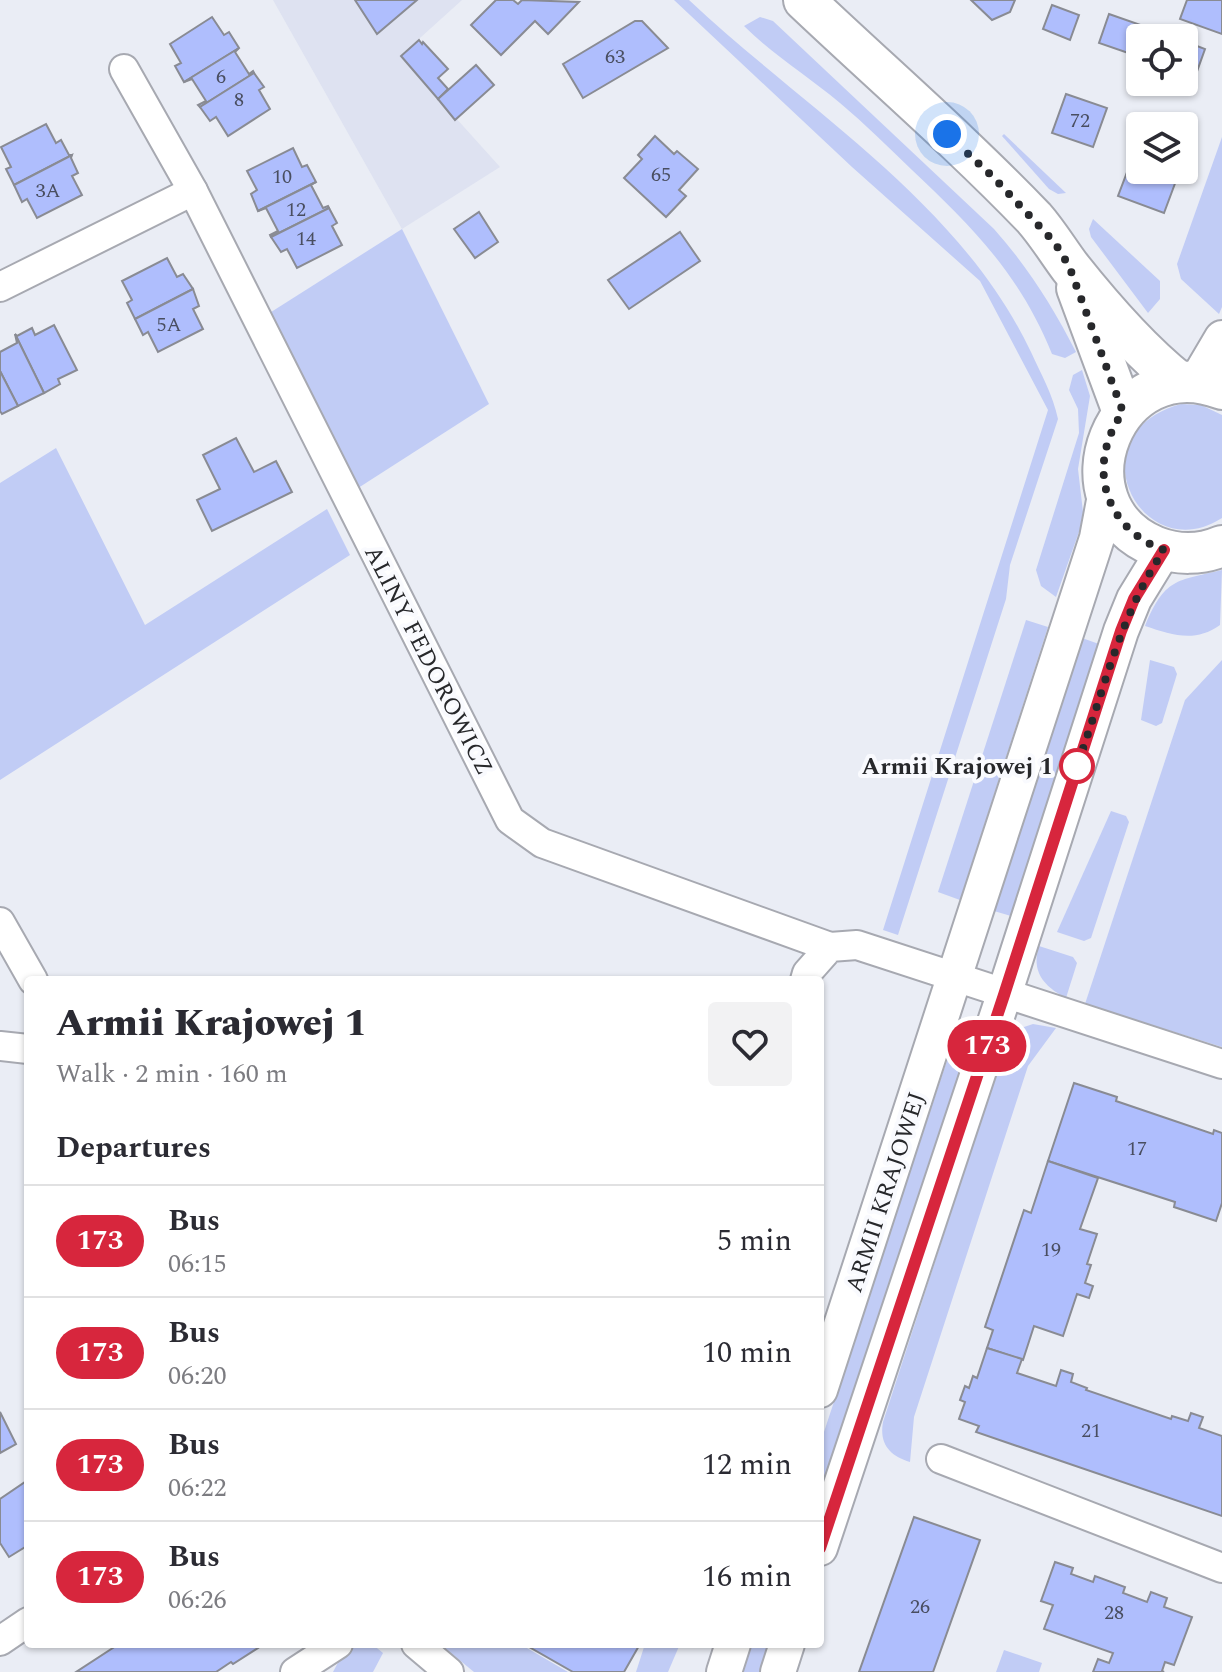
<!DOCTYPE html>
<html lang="en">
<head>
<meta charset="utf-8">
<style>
	:root { --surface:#fff; --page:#f2f2f3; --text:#2b2b33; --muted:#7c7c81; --line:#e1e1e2 }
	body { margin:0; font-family:Spectral,serif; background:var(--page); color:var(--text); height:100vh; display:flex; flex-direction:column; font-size:30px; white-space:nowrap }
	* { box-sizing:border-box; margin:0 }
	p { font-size:26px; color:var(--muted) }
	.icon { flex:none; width:44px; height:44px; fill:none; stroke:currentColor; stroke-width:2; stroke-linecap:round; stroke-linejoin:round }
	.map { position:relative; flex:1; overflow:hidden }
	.details { position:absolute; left:24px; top:976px; width:800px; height:672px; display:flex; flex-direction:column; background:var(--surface); border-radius:8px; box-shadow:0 2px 6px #0004 }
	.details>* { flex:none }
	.badge { padding:0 16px; border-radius:26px; font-size:28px; line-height:52px }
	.tools { position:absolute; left:1126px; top:24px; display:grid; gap:16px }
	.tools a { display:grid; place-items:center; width:72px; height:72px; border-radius:8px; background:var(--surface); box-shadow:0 2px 6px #0004; font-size:40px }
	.you { position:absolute; width:40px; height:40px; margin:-20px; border:6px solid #fff; border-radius:50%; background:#1a73e8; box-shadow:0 0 0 12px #1a73e833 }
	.map>.badge { position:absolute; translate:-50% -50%; box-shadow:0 0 0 4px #fff }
	h2 { padding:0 32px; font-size:30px; line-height:72px }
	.round { display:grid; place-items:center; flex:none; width:84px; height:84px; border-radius:8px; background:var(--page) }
	.headline { display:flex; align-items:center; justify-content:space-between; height:136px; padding:0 32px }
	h1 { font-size:38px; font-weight:800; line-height:60px }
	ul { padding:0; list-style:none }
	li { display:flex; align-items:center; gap:24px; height:112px; padding:0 32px; border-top:2px solid var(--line) }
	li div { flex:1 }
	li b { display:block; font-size:30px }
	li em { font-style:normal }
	li .badge { min-width:88px; font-weight:700; text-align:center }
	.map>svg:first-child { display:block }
	.built { fill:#dee2f1 }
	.green { fill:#c1ccf5 }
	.building { fill:#afbefd; stroke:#898b93; stroke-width:2 }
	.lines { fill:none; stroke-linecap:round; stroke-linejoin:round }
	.minor-casing { stroke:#a7a9b1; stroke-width:32 }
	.tertiary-casing { stroke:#a7a9b1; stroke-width:38 }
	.secondary-casing { stroke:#a7a9b1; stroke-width:44 }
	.minor { stroke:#fff; stroke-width:28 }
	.tertiary { stroke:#fff; stroke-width:34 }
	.secondary { stroke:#fff; stroke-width:40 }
	.line-casing { stroke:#fff; stroke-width:18 }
	.line { stroke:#d7263d; stroke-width:12 }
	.walk { stroke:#27282b; stroke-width:8; stroke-dasharray:0 14.4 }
	.stop-dot { fill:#fff; stroke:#d7263d; stroke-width:4 }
	.labels { text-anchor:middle; stroke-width:8; stroke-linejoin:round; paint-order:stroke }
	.number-label { font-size:20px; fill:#494e60 }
	.street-label { font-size:24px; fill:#27282b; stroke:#f9fafe }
	.stop-label { font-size:24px; font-weight:bold; fill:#27282b; stroke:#f9fafe; text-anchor:end }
</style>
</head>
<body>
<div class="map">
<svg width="1222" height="1672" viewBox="0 0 1222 1672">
	<rect width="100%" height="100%" fill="#eaedf5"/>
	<polygon class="built" points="273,0 462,0 400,56 500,167 402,229"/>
	<g class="green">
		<path d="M 674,0 L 689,0 C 807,111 959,201 1031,352 C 1041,374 1053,395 1058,419 L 1010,565 L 1006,599 L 898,935 L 883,930 L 1048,410 L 980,281 L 852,167 Z"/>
		<path d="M 760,17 L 773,21 L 994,229 C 1028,267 1053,307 1076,352 L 1065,358 L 1052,354 C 1019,273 973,228 912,170 C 888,147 865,124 840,103 C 808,76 773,55 744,26 Z"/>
		<polygon points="1004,134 1066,193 1058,194 1049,189 1002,136"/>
		<polygon points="1222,137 1222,307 1219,314 1181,279 1177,264"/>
		<polygon points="1093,219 1160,281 1160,299 1148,313 1091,237 1089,229"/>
		<polygon points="402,229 489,404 355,490 268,314"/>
		<polygon points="1082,370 1090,396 1078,469 1083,512 1080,529 1056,597 1041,586 1036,570 1079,433 1078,409 1069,390 1073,375"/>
		<path d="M 1181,404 L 1201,405 L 1222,415 L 1222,518 C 1141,570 1072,434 1181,404 Z"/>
		<polygon points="56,448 145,625 327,509 350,555 0,780 0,483"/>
		<path d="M 1222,570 L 1220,625 C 1195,643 1172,635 1145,626 C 1165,578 1176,581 1222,570 Z"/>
		<polygon points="1026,620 1048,627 960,900 938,892"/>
		<polygon points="1082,638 1099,644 1011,916 994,911"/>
		<polygon points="1150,660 1174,667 1177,674 1162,723 1156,726 1141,720"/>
		<polygon points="1222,660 1222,1047 1085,1004 1185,700"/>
		<polygon points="1111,811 1126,816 1129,822 1091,938 1084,941 1057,932"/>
		<path d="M 1039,946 L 1073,957 L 1077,963 L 1066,998 C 1043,986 1031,971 1039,946 Z"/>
		<path d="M 1033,1024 L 1056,1028 L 1028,1066 L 914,1417 L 910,1462 C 890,1456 879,1444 883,1422 L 1005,1046 L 1021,1028 Z"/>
		<polygon points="956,1033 969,1037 967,1054 820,1499 820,1444"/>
		<polygon points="360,1644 372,1644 383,1653 373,1672 333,1672 342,1655"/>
		<polygon points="440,1644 520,1644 568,1672 474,1672"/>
		<polygon points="645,1644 680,1644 668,1672 636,1672"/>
		<polygon points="752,1644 770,1644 761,1672 742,1672"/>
		<polygon points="1004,1650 1042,1663 1039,1672 996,1672"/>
	</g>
	<g class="building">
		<polygon points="355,0 417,0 377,34"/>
		<polygon points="496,0 513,0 518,4 522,0 579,2 548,34 535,21 501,55 471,25"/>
		<polygon points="971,0 1015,0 1010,12 992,20"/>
		<polygon points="1187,0 1222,0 1222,34 1180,19"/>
		<polygon points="1052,5 1079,15 1070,40 1043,29"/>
		<polygon points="1109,14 1155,30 1152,38 1140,38 1140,57 1099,43"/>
		<polygon points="212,17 224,35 229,32 239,48 184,82 175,66 181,63 170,44"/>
		<polygon points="635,21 642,21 668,48 583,98 563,64"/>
		<polygon points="419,40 422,44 423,42 448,69 438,78 448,89 438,99 401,56"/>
		<polygon points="1184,41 1205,49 1195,77 1184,73"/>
		<polygon points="239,48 235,52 249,74 253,71 254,73 200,107 198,105 206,101 192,79 184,82"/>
		<polygon points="476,65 494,85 455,120 438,99"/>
		<polygon points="254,73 264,87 259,90 270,109 228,136 216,117 210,121 200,107"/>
		<polygon points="1066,94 1107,108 1093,147 1052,133"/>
		<polygon points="46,124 56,143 61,140 69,155 72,155 14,185 6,169 11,167 1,147"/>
		<polygon points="655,136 674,154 677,151 698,169 679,190 686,196 666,217 624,178 642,159 638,155"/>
		<polygon points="1137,146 1140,147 1140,170 1180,170 1164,213 1118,196"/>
		<polygon points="293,148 302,167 307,165 316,182 258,211 251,194 257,190 247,171"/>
		<polygon points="72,155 71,158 78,173 72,176 82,195 37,218 27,199 22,202 14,185"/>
		<polygon points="316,182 311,185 323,208 328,206 329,208 271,237 270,235 278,231 266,208 258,211"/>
		<polygon points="329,208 337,223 332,226 342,245 297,268 287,249 281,252 271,237"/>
		<polygon points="479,212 498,242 475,258 454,229"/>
		<polygon points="680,232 700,261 629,309 608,280"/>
		<polygon points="167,258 177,277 183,274 193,289 135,319 127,303 132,300 122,281"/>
		<polygon points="193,289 199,306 193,309 203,329 158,352 148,332 143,335 135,319"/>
		<polygon points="54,325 77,370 58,379 60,384 44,393 15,334 17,336 32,328 35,335"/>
		<polygon points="15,334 44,393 18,406 0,371 0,352 17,343"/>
		<polygon points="0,371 18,406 2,414 0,411"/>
		<polygon points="236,438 254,472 276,461 292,492 212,531 197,500 220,489 203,455"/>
		<polygon points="1074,1083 1117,1097 1116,1101 1213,1134 1214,1130 1222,1133 1222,1203 1216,1221 1174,1207 1175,1202 1048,1161"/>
		<polygon points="1048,1161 1098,1178 1080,1229 1097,1234 1087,1264 1091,1265 1085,1283 1093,1286 1089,1298 1077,1294 1063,1336 1034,1326 1023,1360 987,1348 993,1330 985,1327 1024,1210 1031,1213"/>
		<polygon points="987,1348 1022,1359 1017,1373 1056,1386 1061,1370 1073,1374 1071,1382 1087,1388 1086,1390 1171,1419 1172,1416 1188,1421 1191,1413 1203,1417 1199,1428 1222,1436 1222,1516 976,1432 979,1426 959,1419 965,1402 960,1400 965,1386 969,1388 973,1376 977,1378"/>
		<polygon points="0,1412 16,1444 0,1453"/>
		<polygon points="28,1480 28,1548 27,1546 9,1557 0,1543 0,1499"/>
		<polygon points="914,1517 980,1540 933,1672 859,1672"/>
		<polygon points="1055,1562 1073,1568 1071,1574 1093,1582 1095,1576 1125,1587 1123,1593 1147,1602 1151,1592 1167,1598 1164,1607 1192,1617 1174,1665 1165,1662 1162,1671 1164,1672 1093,1672 1098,1659 1109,1663 1113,1653 1044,1629 1053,1605 1041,1601"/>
		<polygon points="119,1644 259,1644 256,1646 258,1648 233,1664 231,1662 216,1672 76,1672"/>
		<polygon points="524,1644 640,1644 624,1672 573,1672"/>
	</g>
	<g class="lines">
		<defs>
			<g id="minor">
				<polyline points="124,69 193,191 510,820 542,843 830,947"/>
				<polyline points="0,287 193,191"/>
				<polyline points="0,922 33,980"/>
				<polyline points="805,980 807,973 830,947 857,945 1222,1064"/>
				<polyline points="0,1046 28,1049"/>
				<polyline points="941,1459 1222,1568"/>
				<polyline points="0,1641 28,1622"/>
				<polyline points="416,1644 449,1672"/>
				<polyline points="295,1672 338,1644"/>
			</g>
			<g id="tertiary">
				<polyline points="1196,382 1222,338"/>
				<polyline points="820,1390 1097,538 1106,490"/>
				<polyline points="820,1548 1004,995 1121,631 1134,599 1164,550"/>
				<polyline points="724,1672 733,1644"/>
				<polyline points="778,1672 787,1644"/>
			</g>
			<g id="secondary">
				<path d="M 804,0 C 880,72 961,142 1034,218 C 1048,234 1058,251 1070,267 C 1101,306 1140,351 1179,382"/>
				<polyline points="1077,288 1123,412"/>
				<path d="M 1222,389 C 1115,347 1053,505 1156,547 C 1177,555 1201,555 1222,546"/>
			</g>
		</defs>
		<use href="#minor" class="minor-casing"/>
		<use href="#tertiary" class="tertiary-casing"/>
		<use href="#secondary" class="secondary-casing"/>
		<use href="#minor" class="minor"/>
		<use href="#tertiary" class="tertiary"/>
		<use href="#secondary" class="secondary"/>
	</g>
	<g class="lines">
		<defs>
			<polyline id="line" points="820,1548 1004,995 1121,631 1134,599 1164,550"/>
		</defs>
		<use href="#line" class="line-casing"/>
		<use href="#line" class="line"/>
		<path class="walk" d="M 947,134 L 994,178 L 1055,243 L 1069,266 L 1123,412 C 1086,464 1103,528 1164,550 C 1119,617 1104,691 1077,766"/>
	</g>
	<circle class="stop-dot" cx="1077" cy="766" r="16"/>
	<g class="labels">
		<g class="number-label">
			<text x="615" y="63">63</text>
			<text x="221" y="83">6</text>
			<text x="239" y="106">8</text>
			<text x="1080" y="127">72</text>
			<text x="661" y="181">65</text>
			<text x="282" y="183">10</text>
			<text x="48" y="197">3A</text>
			<text x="296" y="216">12</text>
			<text x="306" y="245">14</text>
			<text x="169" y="331">5A</text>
			<text x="1137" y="1155">17</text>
			<text x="1051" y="1256">19</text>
			<text x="1091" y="1437">21</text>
			<text x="920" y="1613">26</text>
			<text x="1114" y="1619">28</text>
		</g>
		<g class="street-label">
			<text transform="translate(429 660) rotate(63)" y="8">ALINY FEDOROWICZ</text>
			<text transform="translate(885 1192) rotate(-72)" y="8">ARMII KRAJOWEJ</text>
		</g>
		<g class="stop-label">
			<text x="1053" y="774">Armii Krajowej 1</text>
		</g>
	</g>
</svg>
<div class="tools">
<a><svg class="icon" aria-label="locate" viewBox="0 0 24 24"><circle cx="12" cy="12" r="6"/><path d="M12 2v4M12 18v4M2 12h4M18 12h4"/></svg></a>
<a><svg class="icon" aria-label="layers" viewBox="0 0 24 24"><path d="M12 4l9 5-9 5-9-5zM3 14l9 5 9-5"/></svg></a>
</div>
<div class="you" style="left:947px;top:134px"></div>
<b class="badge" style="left:987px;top:1046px;background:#d7263d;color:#fff">173</b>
<section class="details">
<div class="headline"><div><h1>Armii Krajowej 1</h1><p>Walk · 2 min · 160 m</p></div><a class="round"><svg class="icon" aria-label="heart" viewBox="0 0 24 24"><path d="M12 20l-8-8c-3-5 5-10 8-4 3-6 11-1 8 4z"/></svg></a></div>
<h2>Departures</h2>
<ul>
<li><span class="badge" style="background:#d7263d;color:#fff">173</span><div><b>Bus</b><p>06:15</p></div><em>5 min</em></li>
<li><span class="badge" style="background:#d7263d;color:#fff">173</span><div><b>Bus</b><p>06:20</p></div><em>10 min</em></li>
<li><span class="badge" style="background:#d7263d;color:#fff">173</span><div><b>Bus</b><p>06:22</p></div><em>12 min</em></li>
<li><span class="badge" style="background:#d7263d;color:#fff">173</span><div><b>Bus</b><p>06:26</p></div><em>16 min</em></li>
</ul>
</section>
</div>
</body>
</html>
